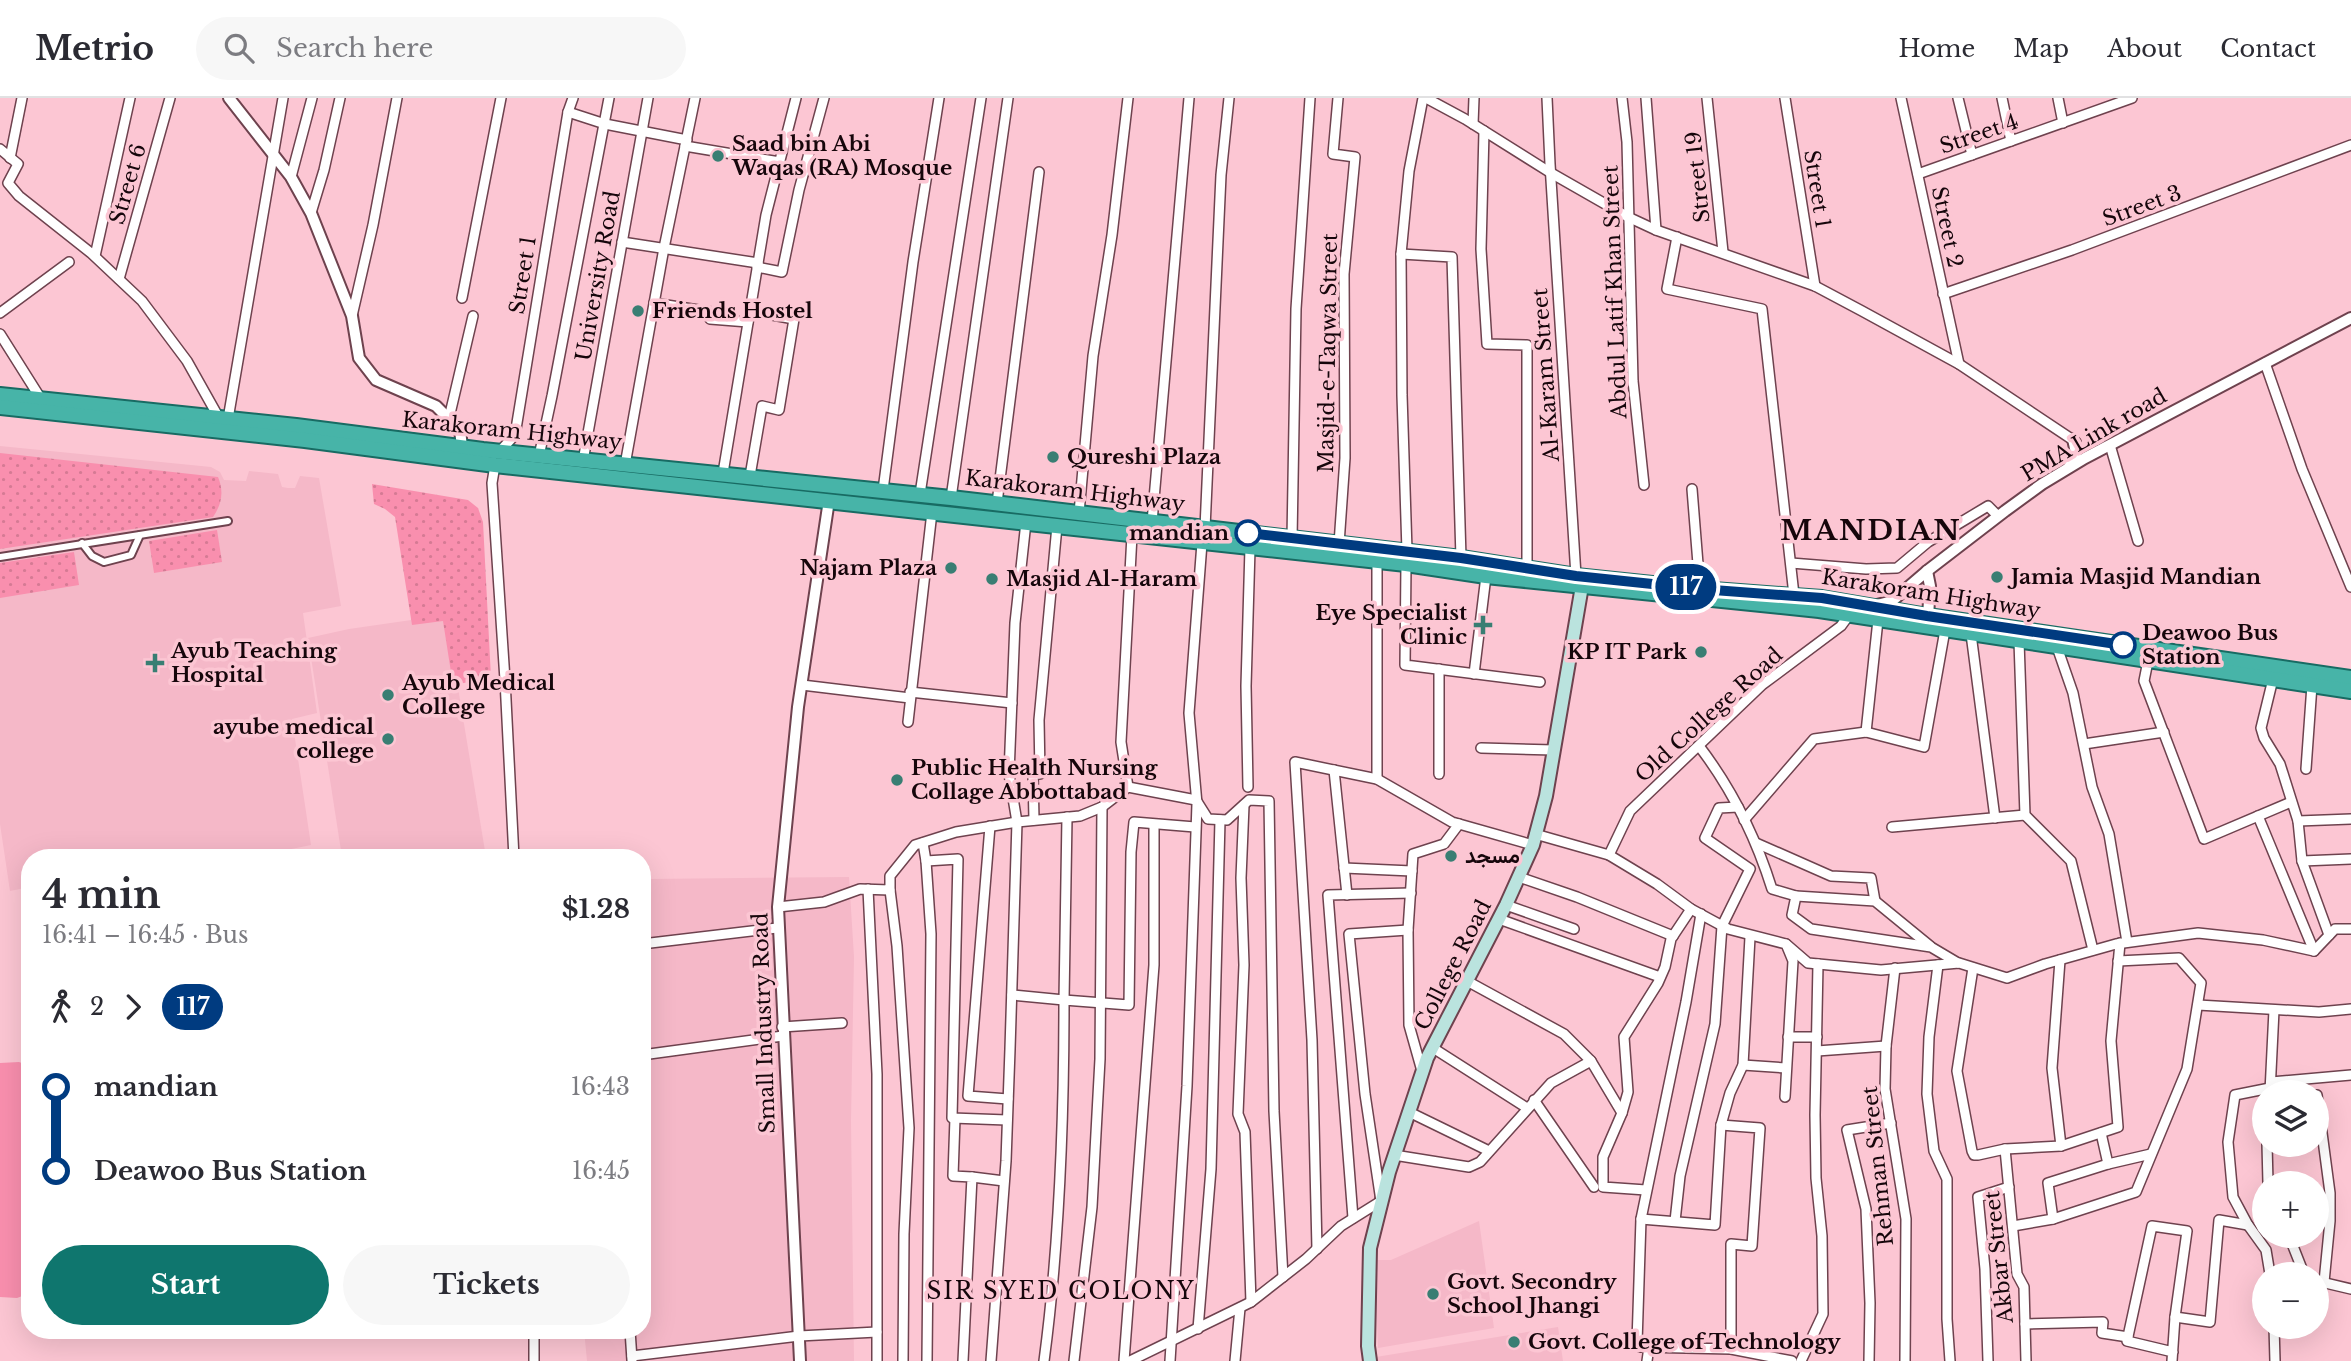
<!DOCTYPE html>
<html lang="en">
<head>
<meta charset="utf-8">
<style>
	:root { --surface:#fff; --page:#f7f7f7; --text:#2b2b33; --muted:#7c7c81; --line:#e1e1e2; --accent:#0f766e }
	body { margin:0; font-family:"Libre Baskerville",Vazirmatn,serif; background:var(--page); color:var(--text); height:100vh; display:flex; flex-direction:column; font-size:26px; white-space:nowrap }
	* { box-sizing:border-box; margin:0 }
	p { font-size:23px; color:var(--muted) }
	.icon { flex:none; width:38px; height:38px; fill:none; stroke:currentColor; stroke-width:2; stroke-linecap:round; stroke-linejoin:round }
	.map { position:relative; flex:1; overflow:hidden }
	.panel { position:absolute; left:21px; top:751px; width:630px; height:490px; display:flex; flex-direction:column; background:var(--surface); border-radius:28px; box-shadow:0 7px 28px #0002 }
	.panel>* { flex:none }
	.badge { padding:0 14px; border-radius:23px; font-size:24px; line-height:46px }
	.buttons { position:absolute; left:2252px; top:982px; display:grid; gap:14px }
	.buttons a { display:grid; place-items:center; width:77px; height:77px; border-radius:50%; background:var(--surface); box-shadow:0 7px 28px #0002; font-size:35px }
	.map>.badge { position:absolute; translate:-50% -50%; box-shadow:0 0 0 4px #fff }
	.legs { display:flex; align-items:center; gap:10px; height:77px; padding:0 21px; font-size:23px }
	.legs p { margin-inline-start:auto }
	.overview { display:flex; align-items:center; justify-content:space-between; height:119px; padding:0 21px }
	h1 { font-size:38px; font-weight:800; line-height:52px }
	.cta { display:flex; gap:14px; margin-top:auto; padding:14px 21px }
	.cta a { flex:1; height:80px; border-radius:42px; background:var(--accent); color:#fff; font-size:28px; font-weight:800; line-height:80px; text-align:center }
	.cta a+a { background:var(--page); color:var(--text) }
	ul { padding:0 21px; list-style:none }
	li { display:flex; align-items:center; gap:24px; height:84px; font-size:26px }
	li i { display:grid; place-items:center; width:10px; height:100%; margin:0 9px; background:currentColor }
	li i::after { content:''; width:18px; height:18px; margin:-9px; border:5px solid; border-radius:50%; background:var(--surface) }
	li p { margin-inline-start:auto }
	li:first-child i { background:linear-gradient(#0000 50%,currentColor 0) }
	li:last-child i { background:linear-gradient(currentColor 50%,#0000 0) }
	header { display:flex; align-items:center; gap:42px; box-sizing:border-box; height:98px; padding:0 35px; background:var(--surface); border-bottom:2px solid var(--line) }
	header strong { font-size:33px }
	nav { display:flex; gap:38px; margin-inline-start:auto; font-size:24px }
	.search { width:490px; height:63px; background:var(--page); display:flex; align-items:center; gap:18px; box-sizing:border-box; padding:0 24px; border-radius:38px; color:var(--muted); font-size:26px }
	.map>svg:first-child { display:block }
	.built { fill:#f5b8c8 }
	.garden { fill:url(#garden-dots) }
	.pitch { fill:#f98fae }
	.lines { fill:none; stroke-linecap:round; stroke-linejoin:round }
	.pedestrian-casing { stroke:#6e424e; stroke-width:10 }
	.minor-casing { stroke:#6e424e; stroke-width:12 }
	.tertiary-casing { stroke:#6e424e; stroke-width:14 }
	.secondary-casing { stroke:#6e424e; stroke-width:16 }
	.trunk-casing { stroke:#186b63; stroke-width:18 }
	.pedestrian { stroke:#fff; stroke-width:6 }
	.minor { stroke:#fff; stroke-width:9 }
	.tertiary { stroke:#fff; stroke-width:10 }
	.secondary { stroke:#bae3de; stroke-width:12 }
	.trunk { stroke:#47b4a8; stroke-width:14 }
	.line-1-casing { stroke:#fff; stroke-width:16 }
	.line-1 { stroke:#003b80; stroke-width:10 }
	.poi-dot { fill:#397e73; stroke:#fcc6d3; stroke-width:2.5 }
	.stop-1-dot { fill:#fff; stroke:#003b80; stroke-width:3.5 }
	.labels { text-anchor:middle; stroke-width:7; stroke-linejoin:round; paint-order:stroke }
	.street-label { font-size:21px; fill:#16060b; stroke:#fcc6d3 }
	.poi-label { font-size:21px; font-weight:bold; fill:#16060b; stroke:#fcc6d3; text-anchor:start }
	.stop-label { font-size:21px; font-weight:bold; fill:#16060b; stroke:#fcc6d3; text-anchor:end }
	.neighbourhood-label { font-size:23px; letter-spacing:2px; fill:#16060b; stroke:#fcc6d3 }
	.district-label { font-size:28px; font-weight:bold; letter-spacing:2px; fill:#16060b; stroke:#fcc6d3 }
</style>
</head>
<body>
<header>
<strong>Metrio</strong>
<div class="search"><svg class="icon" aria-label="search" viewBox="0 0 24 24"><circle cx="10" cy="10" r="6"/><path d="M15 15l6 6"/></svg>Search here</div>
<nav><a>Home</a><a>Map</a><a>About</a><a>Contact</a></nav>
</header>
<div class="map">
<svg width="2351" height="1263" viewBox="0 0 2351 1263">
	<defs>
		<pattern id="garden-dots" width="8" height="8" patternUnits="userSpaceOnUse" patternTransform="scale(1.75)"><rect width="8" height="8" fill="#f98fae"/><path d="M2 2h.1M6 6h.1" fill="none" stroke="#d57a94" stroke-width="1.8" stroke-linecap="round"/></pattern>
	</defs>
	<rect width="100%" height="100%" fill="#fcc6d3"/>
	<g class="built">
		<polygon points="0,348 211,369 220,374 224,382 246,383 249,373 278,376 282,389 288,390 295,390 300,378 319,380 341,508 303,515 317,615 292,621 311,747 257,758 257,760 30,760 30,789 10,793 0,726"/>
		<polygon points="446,517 486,759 342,759 308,540 349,531"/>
		<polygon points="849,779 854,859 851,1023 854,1263 587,1263 584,1232 642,1232 642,785 649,781"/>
		<polygon points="1479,1123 1494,1230 1378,1250 1375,1162 1391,1162"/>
		<polygon points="1558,1229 1563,1263 1377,1263 1376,1259"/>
	</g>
	<g class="garden">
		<path d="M 0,355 L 218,379 C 224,393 222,406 213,419 L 0,451 Z"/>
		<polygon points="372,386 468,402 478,410 483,424 491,580 453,587 443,523 412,527 395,419 385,411 374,406"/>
		<polygon points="217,432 222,464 154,475 149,443"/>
		<polygon points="74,454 79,487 0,500 0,465"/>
	</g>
	<polygon class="pitch" points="19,964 30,968 30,1195 17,1200 0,1199 0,965"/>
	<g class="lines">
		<defs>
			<g id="pedestrian">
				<polyline points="82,445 92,458 104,464 131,457 140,437"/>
				<polyline points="0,459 228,423"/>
			</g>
			<g id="minor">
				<polyline points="1338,0 1333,56 1355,59 1344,176 1345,360 1339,446"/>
				<polyline points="1426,0 1465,21 1551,75 1628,119 1656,132 1815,188 1862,213 1959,266 2076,344"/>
				<polyline points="1547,0 1550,66 1576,478"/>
				<polyline points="1622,0 1627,44 1633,283 1644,387"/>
				<polyline points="1646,0 1656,132"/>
				<polyline points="1707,0 1723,154"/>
				<polyline points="1785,0 1815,188"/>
				<polyline points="1901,0 1959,266"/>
				<polyline points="1958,0 1972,57"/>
				<polyline points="2002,0 2011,43"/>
				<polyline points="2058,0 2063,25"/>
				<polyline points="568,14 605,26 687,42"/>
				<polyline points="1473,26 1474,0"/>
				<polyline points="1484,33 1481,151 1487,246 1527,247 1527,471"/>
				<polyline points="685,48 780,64"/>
				<polyline points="0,51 18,66 8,85 19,98 91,155 142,203 187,263 219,320"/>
				<polyline points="10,60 22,0"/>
				<polyline points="1918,76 2132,0"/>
				<polyline points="291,79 312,0"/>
				<polyline points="311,115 324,72 340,0"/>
				<polyline points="1677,139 1667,191 1762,211 1794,497"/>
				<polyline points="622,144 758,165"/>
				<polyline points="1401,156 1452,159 1461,460"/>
				<polyline points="95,158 130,0"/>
				<polyline points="757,169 782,174 799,92 824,0"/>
				<polyline points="119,181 170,0"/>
				<polyline points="1943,196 2072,152 2351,47"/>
				<polyline points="462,200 501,0"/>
				<polyline points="654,205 711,214 710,221 748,224"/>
				<polyline points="0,215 69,164"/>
				<polyline points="352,218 373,127 397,0"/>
				<polyline points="0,236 41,301"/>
				<polyline points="2265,265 2302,371 2351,489"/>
				<polyline points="449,320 473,218"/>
				<polyline points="228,321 283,0"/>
				<polyline points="2110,347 2138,443"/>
				<polyline points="499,354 515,337 568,14 573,0"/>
				<polyline points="539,358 552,298 609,0"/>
				<polyline points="583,363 648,0"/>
				<polyline points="495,367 492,385 505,582 514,760"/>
				<polyline points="625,367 664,150 695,0"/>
				<polyline points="723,375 766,117 796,0"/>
				<polyline points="750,378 762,308 779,312 794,221 750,213"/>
				<polyline points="1692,391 1700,491"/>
				<polyline points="883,392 913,164 939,0"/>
				<polyline points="920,396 981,0"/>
				<polyline points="951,400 1008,0"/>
				<polyline points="997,405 1039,74"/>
				<polyline points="1079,415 1093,258 1112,137 1128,0"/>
				<polyline points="1152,424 1189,0"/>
				<polyline points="1205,430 1221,77 1229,0"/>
				<polyline points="1292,441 1296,211 1310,0"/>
				<polyline points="1407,453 1402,297 1401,156 1409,73 1423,0"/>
				<polyline points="1377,463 1377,681"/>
				<polyline points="1791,465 1866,471 1897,470 1928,444 1988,408 1998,418"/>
				<polyline points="1406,466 1405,567 1540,584"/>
				<polyline points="1971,536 1995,720"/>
				<polyline points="2019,543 2025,717 2071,763 2093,852"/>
				<polyline points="2057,549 2073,595 2092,689 2109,736 2127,844"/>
				<polyline points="2148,563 2144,583 2204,741 2291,704"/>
				<polyline points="1474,576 1486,478"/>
				<polyline points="2273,581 2261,630 2264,640 2280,666 2298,723 2302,763 2329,837"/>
				<polyline points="802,587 910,600"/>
				<polyline points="910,594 1012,605"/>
				<polyline points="908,624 932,414"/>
				<polyline points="1866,634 1878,522"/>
				<polyline points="2084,646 2164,634"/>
				<path d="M 1699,648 C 1732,691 1756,740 1772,791 L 1796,798 L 1792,817 L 1811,831 L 1931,849 L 1958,865"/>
				<polyline points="1481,650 1554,652"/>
				<polyline points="2306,671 2312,587"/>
				<polyline points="1334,672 1347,797"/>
				<polyline points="1439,676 1439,571"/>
				<polyline points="1128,689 1121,644 1132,437"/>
				<polyline points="1248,689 1246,588 1250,450"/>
				<polyline points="1244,707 1241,780 1244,867 1238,1016 1245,1034 1251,1204"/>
				<polyline points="2258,718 2314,853"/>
				<polyline points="1034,722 1033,676 1040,676 1039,622 1057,428"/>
				<polyline points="1744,722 1814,641 1866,634 1924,649 1945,532"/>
				<polyline points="2298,723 2351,721"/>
				<polyline points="990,728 968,998 1008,1001"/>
				<polyline points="1892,729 2025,717"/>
				<polyline points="1535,736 1609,757 1657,786 1691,811 1728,831 1786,846 1793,863 1785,999"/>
				<polyline points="923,745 926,763 958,761 952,1020 1007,1022"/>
				<polyline points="1756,745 1831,778 1871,780 1875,803"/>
				<polyline points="1609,757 1630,713 1762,587 1841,528 1849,517"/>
				<polyline points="926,763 931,836 927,1263"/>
				<polyline points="2302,763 2351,761"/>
				<polyline points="1344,770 1412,773"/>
				<polyline points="1519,779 1577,799 1673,838"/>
				<polyline points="868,791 877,976 877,1263"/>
				<polyline points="890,792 897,848 909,1030 904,1136 903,1263"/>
				<polyline points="1796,798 1875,803 1930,848"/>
				<polyline points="1506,807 1574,831"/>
				<polyline points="778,809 824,804 860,791 890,792 890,778 915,747 956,734 1017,724 1080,718 1102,709 1128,689 1196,702 1208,721 1227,722 1249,702 1269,703 1274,1013 1283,1179"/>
				<polyline points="1701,816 1686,904 1641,1121 1637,1245 1640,1249 1731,1251"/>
				<polyline points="1499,821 1660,879"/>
				<polyline points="642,846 777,830"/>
				<polyline points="1786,846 1808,865 1881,872 1959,865 2007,880 2045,866 2116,846 2198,835 2263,842 2314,853 2335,831 2351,831"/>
				<polyline points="2060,862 2052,970 2061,1048"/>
				<polyline points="1938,867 1929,939 1927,996 1934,1053 1947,1081 1947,1221 1950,1263"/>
				<polyline points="1895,870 1886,948 1885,991 1906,1121 1905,1263"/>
				<polyline points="1973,870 1957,973 1972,1053 1974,1057 1978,1057 2005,1051 2061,1048 2118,1029 2111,943 2120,845"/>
				<polyline points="1467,883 1564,936 1591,963"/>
				<polyline points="1012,897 1064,902 1067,719"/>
				<polyline points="2198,907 2319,914 2351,911"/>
				<polyline points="782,929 842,925"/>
				<polyline points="1788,939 1817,939"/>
				<polyline points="1433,950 1527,1010"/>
				<polyline points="1817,953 1886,948"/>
				<polyline points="642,957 783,938"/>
				<polyline points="1743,967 1786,970"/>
				<polyline points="1422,973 1409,927 1408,832 1413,756 1444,746 1459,726"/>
				<polyline points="2271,984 2351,977"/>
				<polyline points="2270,994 2274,912"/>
				<polyline points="2317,997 2330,1095 2330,1123 2324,1184"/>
				<polyline points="1534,1002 1594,1089"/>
				<polyline points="1409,1014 1489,1053"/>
				<polyline points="1622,1015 1628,994 1624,939 1658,885 1665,869 1671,841 1691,811"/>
				<polyline points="955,1020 953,1078 972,1079 963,1263"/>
				<polyline points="1721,1027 1760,1030 1752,1148 1731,1146 1731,1251 1792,1263"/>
				<polyline points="2101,1035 2108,1066"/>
				<polyline points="2267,1046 2268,1085"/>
				<polyline points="2005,1051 2017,1176 2024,1189 2026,1263"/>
				<polyline points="1394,1057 1469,1069 1480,1064 1551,985 1591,963 1622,1015 1603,1059 1603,1089 1646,1092"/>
				<polyline points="972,1079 1004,1083"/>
				<polyline points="1353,1120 1328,797 1411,795"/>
				<polyline points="1641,1121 1715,1127 1721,1027 1730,995 1743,967 1750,839"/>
				<polyline points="2053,1121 2136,1094 2187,971 2201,885 2179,860 2118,863"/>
				<polyline points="1675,1123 1680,1078 1715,926 1722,828 1750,771 1705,740 1719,710 1738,709"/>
				<polyline points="2013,1128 2053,1121 2048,1085 2108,1066 2151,1056"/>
				<polyline points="2289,1138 2304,1176"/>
				<polyline points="1317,1151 1312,942 1295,664 1377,681 1452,724 1533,747"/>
				<polyline points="2270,1176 2266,1152 2248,1127 2233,1099 2228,1044 2235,997 2270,990"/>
				<polyline points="2317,1183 2351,1191"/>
				<polyline points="2175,1219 2210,1224 2219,1122 2248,1127"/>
				<polyline points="2025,1226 2103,1224 2102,1235 2128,1239"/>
				<polyline points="2274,1228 2275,1263"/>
				<polyline points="1198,1231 1211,1071 1220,722"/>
				<polyline points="534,1232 534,1263"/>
				<polyline points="630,1232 632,1262"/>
				<polyline points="632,1258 799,1238 877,1234"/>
				<polyline points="991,1263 1006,1063 1010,951 1017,724 1009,676 1015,525 1026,424"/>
				<path d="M 1044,1263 C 1060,1143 1064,1022 1064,902 L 1129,907 L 1131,754 L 1134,724 L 1195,729"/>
				<polyline points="1074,1263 1092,1109 1100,961 1102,709"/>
				<polyline points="1124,1263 1154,867 1154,727"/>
				<polyline points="1130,1263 1251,1204 1306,1161 1341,1128 1381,1103 1365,996 1349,836 1408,832"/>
				<polyline points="1170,1263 1187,988 1197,706 1189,615 1202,445"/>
				<polyline points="1235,1263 1240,1210"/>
				<polyline points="1647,1263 1649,1249"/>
				<polyline points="1801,1263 1823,1216 1822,1138 1816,1080 1815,1017 1818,866"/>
				<polyline points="1869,1263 1870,1205 1866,1111 1847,1032 1891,1025"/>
				<polyline points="1988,1263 1985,1171 1978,1099 2009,1089"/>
				<polyline points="2172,1263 2175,1219 2187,1133 2152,1128 2127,1243 2173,1254"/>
			</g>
			<g id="tertiary">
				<polyline points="229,0 291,79 311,115 352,218 359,260 376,282 436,308 460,332 462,349"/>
				<polyline points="2069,369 2076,355 2073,341"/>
				<polyline points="1927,473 1930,488 1928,518"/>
				<polyline points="1877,507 1892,503 1927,473 2005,413 2042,386 2085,360 2351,220"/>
				<polyline points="800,1263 778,809 798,609 829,402"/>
			</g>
			<polyline id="secondary" points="1370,1263 1368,1248 1370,1150 1389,1074 1427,960 1506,807 1533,747 1546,698 1582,488"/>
			<g id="trunk">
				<polyline points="0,297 296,328 483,352 951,400 1461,460 1576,478 1700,491 1822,500 1928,518 2351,580"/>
				<polyline points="0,309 305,342 495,367 1406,466 1486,478 1819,512 2351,593"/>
			</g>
		</defs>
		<use href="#pedestrian" class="pedestrian-casing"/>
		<use href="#minor" class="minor-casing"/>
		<use href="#tertiary" class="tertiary-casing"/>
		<use href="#secondary" class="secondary-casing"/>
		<use href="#trunk" class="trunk-casing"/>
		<use href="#pedestrian" class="pedestrian"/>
		<use href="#minor" class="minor"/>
		<use href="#tertiary" class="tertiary"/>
		<use href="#secondary" class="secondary"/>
		<use href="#trunk" class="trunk"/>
	</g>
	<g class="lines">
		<defs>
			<polyline id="line-1" points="1248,435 1461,460 1576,478 1700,491 1822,500 1927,518 2123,547"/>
		</defs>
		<use href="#line-1" class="line-1-casing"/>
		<use href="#line-1" class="line-1"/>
	</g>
	<g class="poi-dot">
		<circle cx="718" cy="58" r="7"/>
		<circle cx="638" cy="213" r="7"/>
		<circle cx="1053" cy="359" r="7"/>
		<circle cx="951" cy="470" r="7"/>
		<circle cx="1997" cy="479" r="7"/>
		<circle cx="992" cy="481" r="7"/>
		<path d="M1479.5 516.5h7v7h7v7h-7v7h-7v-7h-7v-7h7z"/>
		<circle cx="1701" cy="554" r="7"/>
		<path d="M151.5 554.5h7v7h7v7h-7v7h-7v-7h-7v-7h7z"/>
		<circle cx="388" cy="597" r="7"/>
		<circle cx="388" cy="641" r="7"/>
		<circle cx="897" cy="682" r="7"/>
		<circle cx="1451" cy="758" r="7"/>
		<circle cx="1433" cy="1196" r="7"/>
		<circle cx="1514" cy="1244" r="7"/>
	</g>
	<g class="stop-1-dot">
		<circle cx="1248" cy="435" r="12"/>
		<circle cx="2123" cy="547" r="12"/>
	</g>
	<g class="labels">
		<g class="street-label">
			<text transform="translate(1979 36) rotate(-19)" y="7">Street 4</text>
			<text transform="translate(1698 79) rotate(-96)" y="7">Street 19</text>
			<text transform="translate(128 86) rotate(-74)" y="7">Street 6</text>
			<text transform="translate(1817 91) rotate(81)" y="7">Street 1</text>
			<text transform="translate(2142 108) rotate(-20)" y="7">Street 3</text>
			<text transform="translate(1947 129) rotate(78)" y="7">Street 2</text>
			<text transform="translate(523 177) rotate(-81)" y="7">Street 1</text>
			<text transform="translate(598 178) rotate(-80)" y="7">University Road</text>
			<text transform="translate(1615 194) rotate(-92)" y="7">Abdul Latif Khan Street</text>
			<text transform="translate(1328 255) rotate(-89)" y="7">Masjid-e-Taqwa Street</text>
			<text transform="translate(1546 277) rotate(-94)" y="7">Al-Karam Street</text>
			<text transform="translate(512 333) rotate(6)" y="7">Karakoram Highway</text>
			<text transform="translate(2094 337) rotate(-30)" y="7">PMA Link road</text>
			<text transform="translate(1075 393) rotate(7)" y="7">Karakoram Highway</text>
			<text transform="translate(1931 496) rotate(9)" y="7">Karakoram Highway</text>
			<text transform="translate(1709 617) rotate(-42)" y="7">Old College Road</text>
			<text transform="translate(1453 867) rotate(-63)" y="7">College Road</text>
			<text transform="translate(764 925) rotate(-92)" y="7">Small Industry Road</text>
			<text transform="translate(1878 1068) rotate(-96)" y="7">Rehman Street</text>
			<text transform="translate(1999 1159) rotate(-96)" y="7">Akbar Street</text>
		</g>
		<g class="poi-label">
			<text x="732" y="53">Saad bin Abi<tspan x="732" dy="24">Waqas (RA) Mosque</tspan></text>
			<text x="652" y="220">Friends Hostel</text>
			<text x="1067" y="366">Qureshi Plaza</text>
			<text x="937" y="477" text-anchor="end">Najam Plaza</text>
			<text x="2011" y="486">Jamia Masjid Mandian</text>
			<text x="1006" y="488">Masjid Al-Haram</text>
			<text x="1467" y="522" text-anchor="end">Eye Specialist<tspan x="1467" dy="24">Clinic</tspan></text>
			<text x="171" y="560">Ayub Teaching<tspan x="171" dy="24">Hospital</tspan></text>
			<text x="1687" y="561" text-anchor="end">KP IT Park</text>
			<text x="402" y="592">Ayub Medical<tspan x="402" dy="24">College</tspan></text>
			<text x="374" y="636" text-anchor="end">ayube medical<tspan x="374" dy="24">college</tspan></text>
			<text x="911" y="677">Public Health Nursing<tspan x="911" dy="24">Collage Abbottabad</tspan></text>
			<text x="1465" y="765">مسجد</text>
			<text x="1447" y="1191">Govt. Secondry<tspan x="1447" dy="24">School Jhangi</tspan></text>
			<text x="1528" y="1251">Govt. College of Technology</text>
		</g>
		<g class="stop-label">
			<text x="1229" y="442">mandian</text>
			<text x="2142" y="542" text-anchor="start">Deawoo Bus<tspan x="2142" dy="24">Station</tspan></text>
		</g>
		<g class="neighbourhood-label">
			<text x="1061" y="1201">SIR SYED COLONY</text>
		</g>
		<g class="district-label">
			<text x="1871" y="442">MANDIAN</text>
		</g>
	</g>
</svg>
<div class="buttons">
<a><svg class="icon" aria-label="layers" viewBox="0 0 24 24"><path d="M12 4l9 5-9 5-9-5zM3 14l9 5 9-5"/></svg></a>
<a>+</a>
<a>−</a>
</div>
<b class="badge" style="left:1686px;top:489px;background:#003b80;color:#fff">117</b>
<section class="panel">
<div class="overview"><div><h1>4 min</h1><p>16:41 – 16:45 · Bus</p></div><b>$1.28</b></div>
<div class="legs"><svg class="icon" aria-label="walk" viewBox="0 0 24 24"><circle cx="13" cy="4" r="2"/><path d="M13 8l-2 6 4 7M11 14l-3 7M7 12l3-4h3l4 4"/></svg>2<svg class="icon" aria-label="forward" viewBox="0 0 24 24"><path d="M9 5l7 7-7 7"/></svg><b class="badge" style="background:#003b80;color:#fff">117</b></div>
<ul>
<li><i style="color:#003b80"></i><b>mandian</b><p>16:43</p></li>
<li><i style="color:#003b80"></i><b>Deawoo Bus Station</b><p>16:45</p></li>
</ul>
<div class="cta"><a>Start</a><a>Tickets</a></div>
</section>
</div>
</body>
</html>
